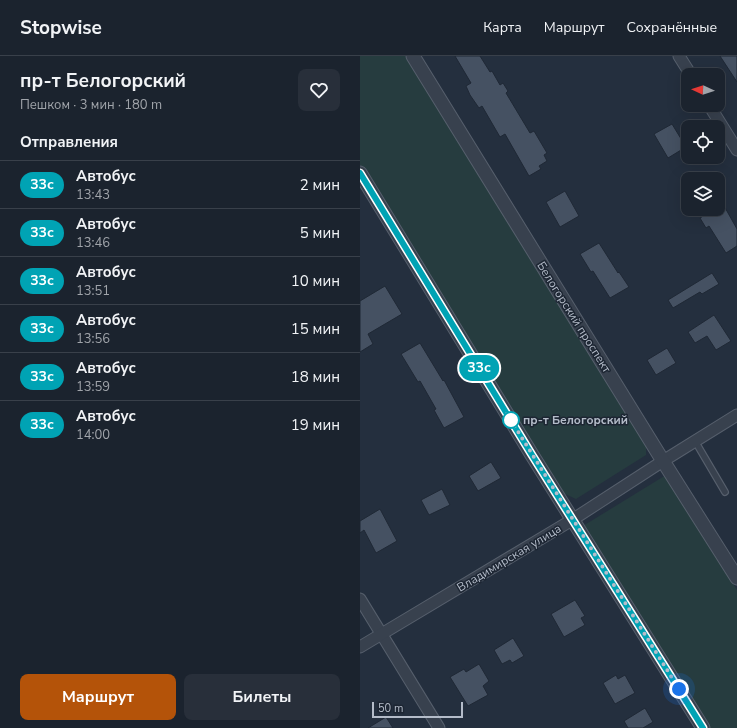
<!DOCTYPE html>
<html lang="ru">
<head>
<meta charset="utf-8">
<style>
	:root { --surface:#1b232e; --page:#282f3a; --text:#f1f3f6; --muted:#a0a4aa; --line:#39404a; --accent:#b45309 }
	body { margin:0; font-family:"Nunito Sans",sans-serif; background:var(--page); color:var(--text); height:100vh; display:flex; flex-direction:column; font-size:15px; white-space:nowrap }
	* { box-sizing:border-box; margin:0 }
	p { font-size:13px; color:var(--muted) }
	.icon { flex:none; width:22px; height:22px; fill:none; stroke:currentColor; stroke-width:2; stroke-linecap:round; stroke-linejoin:round }
	.map { position:relative; flex:1; overflow:hidden }
	.sheet { display:flex; flex-direction:column; background:var(--surface); width:360px }
	.sheet>* { flex:none }
	.badge { padding:0 8px; border-radius:13px; font-size:14px; line-height:26px }
	.needle { width:26px; rotate:273deg }
	.tools { position:absolute; left:321px; top:12px; display:grid; gap:8px }
	.tools a { display:grid; place-items:center; width:44px; height:44px; border-radius:8px; background:var(--surface); box-shadow:0 4px 16px #0002,0 0 0 1px var(--line); font-size:20px }
	.scale { position:absolute; left:12px; bottom:10px; width:91px; box-sizing:border-box; padding-left:4px; border:2px solid #b4bcc9; border-top:0; font-size:11px; line-height:14px; white-space:nowrap; color:#b4bcc9; -webkit-text-stroke:3px #1d2633; paint-order:stroke }
	.you { position:absolute; width:20px; height:20px; margin:-10px; border:3px solid #fff; border-radius:50%; background:#1a73e8; box-shadow:0 0 0 6px #1a73e833 }
	.map>.badge { position:absolute; translate:-50% -50%; box-shadow:0 0 0 2px #fff }
	h2 { padding:0 20px; font-size:15px; line-height:36px }
	.round { display:grid; place-items:center; flex:none; width:42px; height:42px; border-radius:8px; background:var(--page) }
	.headline { display:flex; align-items:center; justify-content:space-between; height:68px; padding:0 20px }
	h1 { font-size:19px; font-weight:700; line-height:30px }
	.action { display:flex; gap:8px; margin-top:auto; padding:8px 20px }
	.action a { flex:1; height:46px; border-radius:8px; background:var(--accent); color:#fff; font-size:16px; font-weight:700; line-height:46px; text-align:center }
	.action a+a { background:var(--page); color:var(--text) }
	ul { padding:0; list-style:none }
	li { display:flex; align-items:center; gap:12px; height:48px; padding:0 20px; border-top:1px solid var(--line) }
	li div { flex:1 }
	li b { display:block; font-size:15px }
	li em { font-style:normal }
	li .badge { min-width:44px; font-weight:700; text-align:center }
	header { display:flex; align-items:center; gap:24px; box-sizing:border-box; height:56px; padding:0 20px; background:var(--surface); border-bottom:1px solid var(--line) }
	header strong { font-size:19px }
	nav { display:flex; gap:22px; margin-inline-start:auto; font-size:14px }
	main { display:flex; flex:1; min-height:0 }
	.map>svg:first-child { display:block }
	.green { fill:#263c3f }
	.building { fill:#455162; stroke:#1f2835 }
	.lines { fill:none; stroke-linecap:round; stroke-linejoin:round }
	.service-casing { stroke:#565f6c; stroke-width:8 }
	.minor-casing { stroke:#565f6c; stroke-width:13 }
	.tertiary-casing { stroke:#565f6c; stroke-width:15 }
	.service { stroke:#38414e; stroke-width:5.5 }
	.minor { stroke:#38414e; stroke-width:11 }
	.tertiary { stroke:#38414e; stroke-width:13 }
	.line-casing { stroke:#fff; stroke-width:9 }
	.line { stroke:#00a3b4; stroke-width:6 }
	.walk { stroke:#b4bcc9; stroke-width:4; stroke-dasharray:0 7.2 }
	.stop-dot { fill:#fff; stroke:#00a3b4; stroke-width:2 }
	.labels { text-anchor:middle; stroke-width:3; stroke-linejoin:round; paint-order:stroke }
	.street-label { font-size:12px; fill:#b4bcc9; stroke:#1d2633 }
	.stop-label { font-size:12px; font-weight:bold; fill:#b4bcc9; stroke:#1d2633; text-anchor:start }
</style>
</head>
<body>
<header>
<strong>Stopwise</strong>
<nav><a>Карта</a><a>Маршрут</a><a>Сохранённые</a></nav>
</header>
<main>
<section class="sheet">
<div class="headline"><div><h1>пр-т Белогорский</h1><p>Пешком · 3 мин · 180 m</p></div><a class="round"><svg class="icon" aria-label="heart" viewBox="0 0 24 24"><path d="M12 20l-8-8c-3-5 5-10 8-4 3-6 11-1 8 4z"/></svg></a></div>
<h2>Отправления</h2>
<ul>
<li><span class="badge" style="background:#00a3b4;color:#fff">33с</span><div><b>Автобус</b><p>13:43</p></div><em>2 мин</em></li>
<li><span class="badge" style="background:#00a3b4;color:#fff">33с</span><div><b>Автобус</b><p>13:46</p></div><em>5 мин</em></li>
<li><span class="badge" style="background:#00a3b4;color:#fff">33с</span><div><b>Автобус</b><p>13:51</p></div><em>10 мин</em></li>
<li><span class="badge" style="background:#00a3b4;color:#fff">33с</span><div><b>Автобус</b><p>13:56</p></div><em>15 мин</em></li>
<li><span class="badge" style="background:#00a3b4;color:#fff">33с</span><div><b>Автобус</b><p>13:59</p></div><em>18 мин</em></li>
<li><span class="badge" style="background:#00a3b4;color:#fff">33с</span><div><b>Автобус</b><p>14:00</p></div><em>19 мин</em></li>
</ul>
<div class="action"><a>Маршрут</a><a>Билеты</a></div>
</section>
<div class="map">
<svg width="377" height="672" viewBox="0 0 377 672">
	<rect width="100%" height="100%" fill="#242f3e"/>
	<g class="green">
		<polygon points="0,0 45,0 286,388 286,399 216,443 203,437 0,109"/>
		<polygon points="306,419 377,534 377,672 349,672 223,470"/>
	</g>
	<g class="building">
		<polygon points="95,0 120,0 130,16 132,15 140,29 143,27 148,35 146,37 170,77 174,75 187,97 184,99 187,105 179,110 181,113 169,120 145,78 140,81 122,50 119,52 110,39 106,30 111,27"/>
		<polygon points="360,0 377,0 377,26"/>
		<polygon points="312,68 326,91 308,102 294,78"/>
		<polygon points="205,135 219,160 200,171 186,146"/>
		<polygon points="363,148 377,173 377,190 366,197 349,170 346,172 340,162 355,153 358,153 358,151"/>
		<polygon points="239,187 258,217 259,216 269,231 250,242 233,215 231,216 220,198"/>
		<polygon points="352,217 359,228 342,238 340,236 313,252 308,244"/>
		<polygon points="25,230 42,258 8,278 13,288 0,296 0,245"/>
		<polygon points="354,259 371,285 356,294 347,280 335,287 328,276"/>
		<polygon points="60,287 83,325 84,324 104,361 84,372 74,354 76,353 60,325 58,326 41,298"/>
		<polygon points="307,292 316,307 296,319 287,304"/>
		<polygon points="131,406 141,422 118,435 109,420"/>
		<polygon points="82,433 90,449 69,459 61,444"/>
		<polygon points="20,453 37,485 16,497 4,474 0,477 0,465"/>
		<polygon points="215,544 225,560 221,562 225,569 204,581 191,558"/>
		<polygon points="153,582 164,600 152,607 150,604 142,608 134,594"/>
		<polygon points="119,608 129,625 123,630 128,639 108,650 90,621 104,613 106,616"/>
		<polygon points="256,619 258,623 265,619 275,637 255,648 243,627"/>
		<polygon points="285,652 293,666 283,672 268,672 264,665"/>
		<polygon points="26,661 33,672 8,672"/>
	</g>
	<g class="lines">
		<defs>
			<polyline id="service" points="335,385 365,436"/>
			<g id="minor">
				<polyline points="319,0 331,19"/>
				<polyline points="349,49 377,94"/>
				<polyline points="0,543 79,672"/>
				<polyline points="0,591 212,464 303,405 377,359"/>
			</g>
			<g id="tertiary">
				<polyline points="53,0 303,405 377,522"/>
				<polyline points="0,117 172,399 343,672"/>
			</g>
		</defs>
		<use href="#service" class="service-casing"/>
		<use href="#minor" class="minor-casing"/>
		<use href="#tertiary" class="tertiary-casing"/>
		<use href="#service" class="service"/>
		<use href="#minor" class="minor"/>
		<use href="#tertiary" class="tertiary"/>
	</g>
	<g class="lines">
		<defs>
			<polyline id="line" points="0,117 172,399 343,672"/>
		</defs>
		<use href="#line" class="line-casing"/>
		<use href="#line" class="line"/>
		<polyline class="walk" points="151,364 147,358 319,633"/>
	</g>
	<circle class="stop-dot" cx="151" cy="364" r="8"/>
	<g class="labels">
		<g class="street-label">
			<text transform="translate(214 261) rotate(58)" y="4">Белогорский проспект</text>
			<text transform="translate(149 502) rotate(-31)" y="4">Владимирская улица</text>
		</g>
		<g class="stop-label">
			<text x="163" y="368">пр-т Белогорский</text>
		</g>
	</g>
</svg>
<div class="tools">
<a><svg class="needle" viewBox="-14 -14 28 28"><path d="M0-13l5 13h-10z" fill="#e53935"/><path d="M0 13l5-13h-10z" fill="#a0a4aa"/></svg></a>
<a><svg class="icon" aria-label="locate" viewBox="0 0 24 24"><circle cx="12" cy="12" r="6"/><path d="M12 2v4M12 18v4M2 12h4M18 12h4"/></svg></a>
<a><svg class="icon" aria-label="layers" viewBox="0 0 24 24"><path d="M12 4l9 5-9 5-9-5zM3 14l9 5 9-5"/></svg></a>
</div>
<div class="scale">50 m</div>
<div class="you" style="left:319px;top:633px"></div>
<b class="badge" style="left:119px;top:312px;background:#00a3b4;color:#fff">33с</b>
</div>
</main>
</body>
</html>
